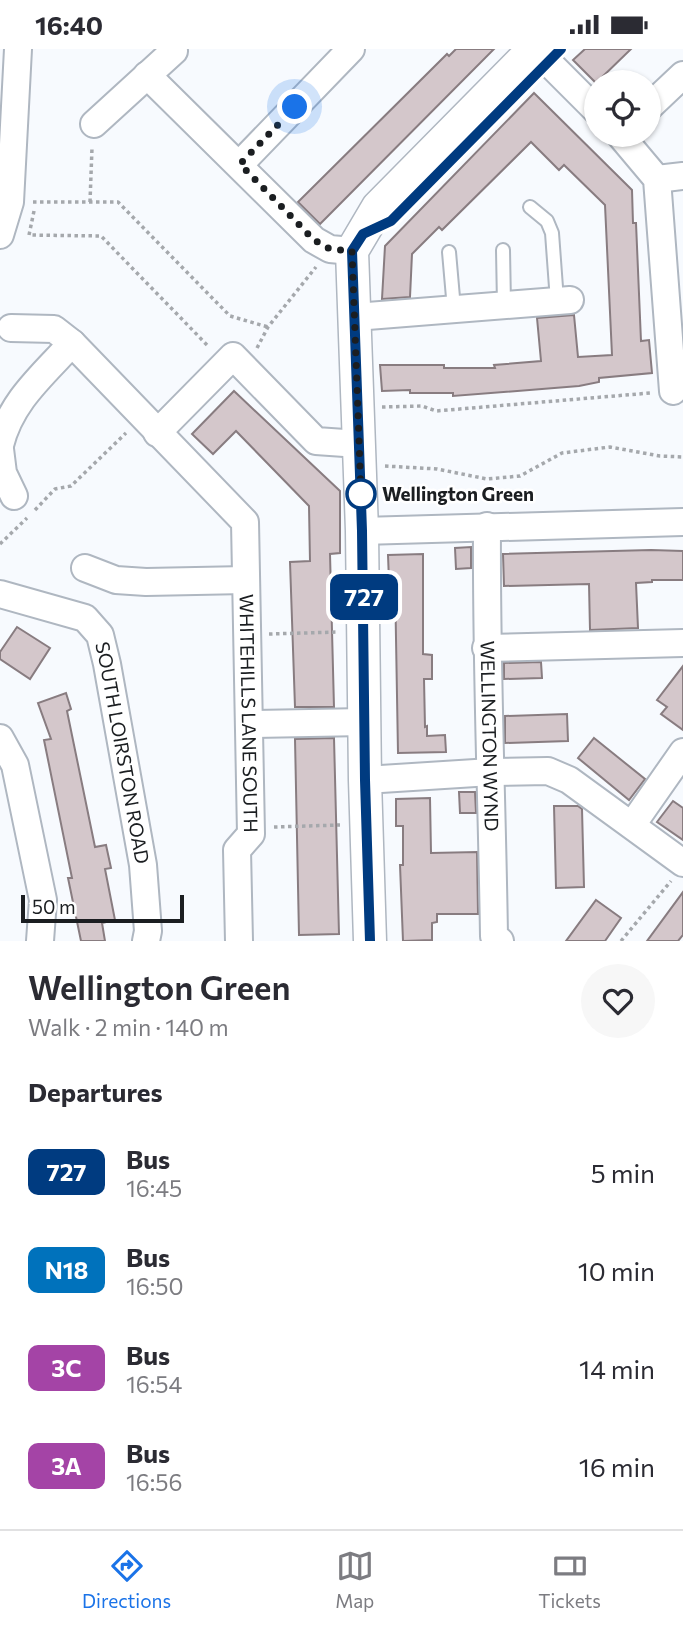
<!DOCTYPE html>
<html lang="en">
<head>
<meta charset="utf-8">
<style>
	:root { --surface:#fff; --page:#f7f7f7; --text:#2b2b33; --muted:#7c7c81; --line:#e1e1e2; --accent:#1a73e8 }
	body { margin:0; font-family:Commissioner,sans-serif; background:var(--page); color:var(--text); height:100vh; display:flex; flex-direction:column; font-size:26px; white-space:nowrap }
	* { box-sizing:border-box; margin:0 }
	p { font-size:23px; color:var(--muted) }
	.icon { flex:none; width:38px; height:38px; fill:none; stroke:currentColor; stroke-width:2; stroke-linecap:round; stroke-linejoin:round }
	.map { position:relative; height:892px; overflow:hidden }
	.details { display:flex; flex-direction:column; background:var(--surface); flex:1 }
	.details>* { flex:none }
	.badge { padding:0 14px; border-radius:10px; font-size:24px; line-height:46px }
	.tools { position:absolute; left:584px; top:21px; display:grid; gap:14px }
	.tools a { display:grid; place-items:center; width:77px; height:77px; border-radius:50%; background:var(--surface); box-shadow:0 2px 5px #0004; font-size:35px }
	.scale { position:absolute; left:21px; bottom:18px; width:163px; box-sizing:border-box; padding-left:7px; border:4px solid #1b1e21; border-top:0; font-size:19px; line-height:24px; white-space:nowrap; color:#1b1e21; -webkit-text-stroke:5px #fff; paint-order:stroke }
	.you { position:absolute; width:35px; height:35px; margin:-18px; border:5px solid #fff; border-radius:50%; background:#1a73e8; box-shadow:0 0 0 10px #1a73e833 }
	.map>.badge { position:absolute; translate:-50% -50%; box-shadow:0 0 0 4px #fff }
	h2 { padding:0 28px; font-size:26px; line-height:63px }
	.round { display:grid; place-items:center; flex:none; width:74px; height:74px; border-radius:37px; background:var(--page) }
	.headline { display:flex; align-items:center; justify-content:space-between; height:119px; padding:0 28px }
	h1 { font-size:33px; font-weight:600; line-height:52px }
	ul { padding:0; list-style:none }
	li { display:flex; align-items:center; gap:21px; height:98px; padding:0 28px }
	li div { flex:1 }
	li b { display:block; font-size:26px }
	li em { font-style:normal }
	li .badge { min-width:77px; font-weight:700; text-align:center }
	.status { display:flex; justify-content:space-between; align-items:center; height:49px; padding:0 35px; background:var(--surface); direction:ltr }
	.status svg { height:19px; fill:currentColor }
	.tab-bar { display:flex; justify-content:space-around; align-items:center; height:98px; border-top:2px solid var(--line); background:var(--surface); font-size:19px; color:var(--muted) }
	.tab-bar a { display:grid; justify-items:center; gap:4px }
	.tab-bar .selected { color:var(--accent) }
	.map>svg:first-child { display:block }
	.building { fill:#d4c7cb; stroke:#887c80; stroke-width:2 }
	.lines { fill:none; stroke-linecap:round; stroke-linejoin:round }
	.service-casing { stroke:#afb7c1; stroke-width:16 }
	.minor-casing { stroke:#afb7c1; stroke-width:30 }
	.tertiary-casing { stroke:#afb7c1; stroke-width:35 }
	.path { stroke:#a5a8ac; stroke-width:3.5; stroke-dasharray:3.5 3.5; stroke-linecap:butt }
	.service { stroke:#fff; stroke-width:12 }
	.minor { stroke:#fff; stroke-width:26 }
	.tertiary { stroke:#fff; stroke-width:32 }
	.line-casing { stroke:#fff; stroke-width:16 }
	.line { stroke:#003b80; stroke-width:10 }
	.walk { stroke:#1b1e21; stroke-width:7; stroke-dasharray:0 12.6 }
	.stop-dot { fill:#fff; stroke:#003b80; stroke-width:3.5 }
	.labels { text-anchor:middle; stroke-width:5; stroke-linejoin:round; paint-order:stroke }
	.stop-label { font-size:19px; font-weight:bold; fill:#1b1e21; stroke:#fff; text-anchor:start }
	.street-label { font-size:19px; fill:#1b1e21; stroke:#fff }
</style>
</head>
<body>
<div class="status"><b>16:40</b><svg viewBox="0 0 49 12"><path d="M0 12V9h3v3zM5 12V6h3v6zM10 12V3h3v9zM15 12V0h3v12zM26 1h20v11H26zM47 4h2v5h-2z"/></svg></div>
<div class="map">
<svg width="683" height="892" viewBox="0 0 683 892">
	<rect width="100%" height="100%" fill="#f7fafe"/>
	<g class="building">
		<polygon points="456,0 494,0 320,175 298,153 447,5 449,7"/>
		<polygon points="585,0 631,0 596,34 573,11"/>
		<polygon points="534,44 632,141 633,174 636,174 641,292 649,291 652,324 599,329 599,333 579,337 453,347 453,344 410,344 410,341 382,342 380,316 444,316 444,319 495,319 494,316 541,312 537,269 574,266 578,308 612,306 605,156 564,116 559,121 531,93 442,181 439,178 412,205 410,248 382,250 385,197"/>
		<polygon points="234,342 340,442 340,504 330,505 334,658 295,658 290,513 310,512 309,457 236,382 213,405 192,385"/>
		<polygon points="471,498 471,519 456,520 455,499"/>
		<polygon points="651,501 683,502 683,531 652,531 652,533 636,534 638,579 590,581 589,535 504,537 503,505"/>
		<polygon points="423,505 423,605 432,606 432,630 424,630 425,678 427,677 427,687 445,686 446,703 398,704 395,532 389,532 388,506"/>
		<polygon points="17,578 50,599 30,630 0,610 0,603"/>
		<polygon points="541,613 542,629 504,630 504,614"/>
		<polygon points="683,617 683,681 661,665 667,658 657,651"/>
		<polygon points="66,644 71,660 67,662 95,798 106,796 111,819 105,820 115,871 102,874 105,892 81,892 68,829 72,829 44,691 51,690 38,654"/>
		<polygon points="567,665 568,692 505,694 505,667"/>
		<polygon points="334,689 339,885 299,886 295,690"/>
		<polygon points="594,689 645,730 629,751 578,709"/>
		<polygon points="459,743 475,743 476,764 460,764"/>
		<polygon points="430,749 431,804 477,803 478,865 437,865 437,873 432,874 432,891 403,892 400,816 403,816 403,777 396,777 396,750"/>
		<polygon points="673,752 683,759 683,791 657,773"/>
		<polygon points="554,757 578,757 582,760 584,838 556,839"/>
		<polygon points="683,843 683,886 678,892 647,892"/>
		<polygon points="596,851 621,869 605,892 566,892"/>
	</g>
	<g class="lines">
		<defs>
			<g id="service">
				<polyline points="530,158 547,172 552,184 557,252"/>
				<polyline points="503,201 504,255"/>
				<polyline points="449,203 454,260"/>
			</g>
			<g id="minor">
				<polyline points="535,0 597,62"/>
				<polyline points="147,26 314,191 330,200 352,202"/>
				<polyline points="649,58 683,26"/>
				<polyline points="94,75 174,2"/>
				<polyline points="620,86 657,130 673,342"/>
				<polyline points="240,115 351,0"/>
				<polyline points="657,130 683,127"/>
				<polyline points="0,186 10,153 18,0"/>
				<polyline points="355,268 570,251"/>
				<path id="s1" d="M 11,279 L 54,280 L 72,294 L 245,473 L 251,785 L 237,801 L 239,892"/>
				<polyline points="157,384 233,307 316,392 359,395"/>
				<path d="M 0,396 C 11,352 42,327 72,294"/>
				<polyline points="0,400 3,424 14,447"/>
				<path id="s2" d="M 487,477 C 486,614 492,751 494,887 L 500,892"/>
				<polyline points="362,482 683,473"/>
				<polyline points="85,519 116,531 146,533 246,531"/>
				<path id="s3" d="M 0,545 L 85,569 L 100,586 L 107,615 L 143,816 L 148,882 L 146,892"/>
				<polyline points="486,599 683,594"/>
				<polyline points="249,675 365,673"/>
				<polyline points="0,689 15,716 43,851 40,892"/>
				<polyline points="365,731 491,723 548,722 569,731 683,814"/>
				<polyline points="632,776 683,703"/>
			</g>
			<polyline id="tertiary" points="370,892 365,731 362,482 352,202 378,158 534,0"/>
		</defs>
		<use href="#service" class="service-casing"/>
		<use href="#minor" class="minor-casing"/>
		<use href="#tertiary" class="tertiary-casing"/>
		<g class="path">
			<polyline points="33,153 118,153 230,267 268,278"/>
			<polyline points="90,153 92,99"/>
			<polyline points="34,162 29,186 101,187 209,298"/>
			<polyline points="257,299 268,278 316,218"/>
			<polyline points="382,358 422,357 436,362 650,344"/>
			<polyline points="385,417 437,420 487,430 520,427 562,404 610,398 660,407 683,408"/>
			<polyline points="35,461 55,440 71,437 126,384"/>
			<polyline points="0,495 27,469"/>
			<polyline points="269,585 338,583"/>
			<polyline points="274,778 340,776"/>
			<polyline points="621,892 671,832"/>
		</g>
		<use href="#service" class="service"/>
		<use href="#minor" class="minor"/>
		<use href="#tertiary" class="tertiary"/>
	</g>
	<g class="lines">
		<defs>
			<polyline id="line" points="370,892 365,731 362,482 352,202 363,185 391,172 561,0"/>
		</defs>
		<use href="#line" class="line-casing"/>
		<use href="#line" class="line"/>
		<polyline class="walk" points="295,58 240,115 314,191 330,200 352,202 361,445"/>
	</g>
	<circle class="stop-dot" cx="361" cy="445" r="14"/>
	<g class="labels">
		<g class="stop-label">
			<text x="382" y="452">Wellington Green</text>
		</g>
		<g class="street-label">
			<text dy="7" stroke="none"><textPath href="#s1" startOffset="506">WHITEHILLS LANE SOUTH</textPath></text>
			<text dy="7" stroke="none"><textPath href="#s2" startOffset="210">WELLINGTON WYND</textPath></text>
			<text dy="7" stroke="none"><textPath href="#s3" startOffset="231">SOUTH LOIRSTON ROAD</textPath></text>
		</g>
	</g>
</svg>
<div class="tools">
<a><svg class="icon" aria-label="locate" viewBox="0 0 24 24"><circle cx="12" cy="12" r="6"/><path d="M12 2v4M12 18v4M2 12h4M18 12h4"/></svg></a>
</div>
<div class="scale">50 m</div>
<div class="you" style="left:295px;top:58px"></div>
<b class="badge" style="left:364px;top:548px;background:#003b80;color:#fff">727</b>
</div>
<section class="details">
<div class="headline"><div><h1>Wellington Green</h1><p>Walk · 2 min · 140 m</p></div><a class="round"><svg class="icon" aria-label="heart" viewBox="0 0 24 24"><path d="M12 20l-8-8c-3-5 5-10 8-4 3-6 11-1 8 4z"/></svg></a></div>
<h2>Departures</h2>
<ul>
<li><span class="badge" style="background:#003b80;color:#fff">727</span><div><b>Bus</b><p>16:45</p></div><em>5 min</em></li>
<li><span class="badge" style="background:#0072bc;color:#fff">N18</span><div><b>Bus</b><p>16:50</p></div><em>10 min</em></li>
<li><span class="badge" style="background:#a444a6;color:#fff">3C</span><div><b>Bus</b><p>16:54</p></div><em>14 min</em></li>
<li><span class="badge" style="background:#a444a6;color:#fff">3A</span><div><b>Bus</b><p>16:56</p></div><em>16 min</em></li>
</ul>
</section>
<nav class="tab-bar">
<a class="selected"><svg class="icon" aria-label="directions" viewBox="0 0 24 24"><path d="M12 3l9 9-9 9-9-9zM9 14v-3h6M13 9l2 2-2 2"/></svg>Directions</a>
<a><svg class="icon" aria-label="map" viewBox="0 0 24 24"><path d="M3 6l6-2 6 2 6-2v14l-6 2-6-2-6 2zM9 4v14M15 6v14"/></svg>Map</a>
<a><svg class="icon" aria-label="tickets" viewBox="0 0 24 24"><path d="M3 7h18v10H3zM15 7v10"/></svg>Tickets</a>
</nav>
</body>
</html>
